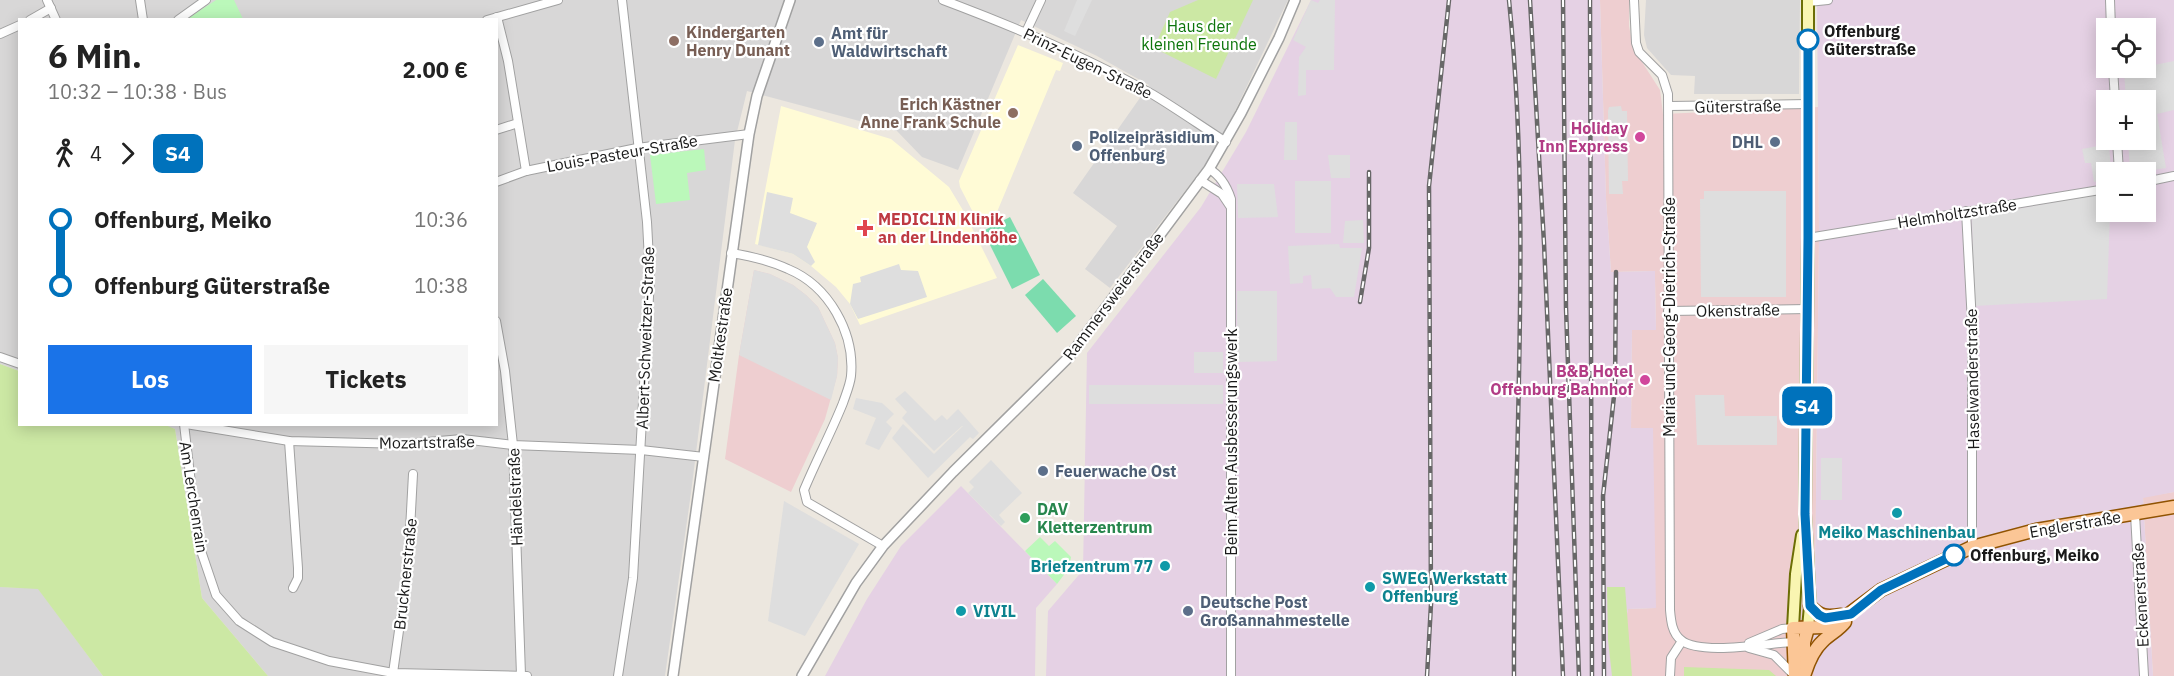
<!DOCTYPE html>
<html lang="de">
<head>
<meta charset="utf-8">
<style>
	:root { --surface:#fff; --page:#f6f6f6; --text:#222; --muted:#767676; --accent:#1a73e8 }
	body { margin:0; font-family:"IBM Plex Sans",sans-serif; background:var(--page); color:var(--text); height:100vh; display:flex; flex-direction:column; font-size:22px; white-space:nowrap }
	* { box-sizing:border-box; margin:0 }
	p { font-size:20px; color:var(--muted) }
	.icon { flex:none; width:33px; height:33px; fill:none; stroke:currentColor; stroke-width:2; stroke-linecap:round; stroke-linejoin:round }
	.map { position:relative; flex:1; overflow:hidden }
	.panel { position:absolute; left:18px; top:18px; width:480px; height:408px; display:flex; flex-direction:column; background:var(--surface); border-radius:0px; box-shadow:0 3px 15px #0003 }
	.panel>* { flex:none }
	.badge { padding:0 12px; border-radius:9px; font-size:21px; line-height:39px }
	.tools { position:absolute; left:2096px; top:18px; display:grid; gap:12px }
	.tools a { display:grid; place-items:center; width:60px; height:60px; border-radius:0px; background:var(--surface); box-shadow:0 3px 15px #0003; font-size:30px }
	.map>.badge { position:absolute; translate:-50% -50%; box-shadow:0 0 0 3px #fff }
	.legs { display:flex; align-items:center; gap:9px; height:66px; padding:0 30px; font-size:20px }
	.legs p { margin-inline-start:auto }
	.overview { display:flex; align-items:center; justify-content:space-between; height:102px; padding:0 30px }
	h1 { font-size:33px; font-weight:700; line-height:45px }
	.primary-button { display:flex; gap:12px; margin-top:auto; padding:12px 30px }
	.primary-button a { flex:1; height:69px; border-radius:0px; background:var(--accent); color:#fff; font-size:24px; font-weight:700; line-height:69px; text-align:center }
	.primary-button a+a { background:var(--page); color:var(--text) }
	ul { padding:0 30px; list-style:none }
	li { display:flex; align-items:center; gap:21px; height:66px; font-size:22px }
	li i { display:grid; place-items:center; width:9px; height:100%; margin:0 8px; background:currentColor }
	li i::after { content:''; width:15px; height:15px; margin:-8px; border:4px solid; border-radius:50%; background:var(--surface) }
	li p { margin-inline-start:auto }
	li:first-child i { background:linear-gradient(#0000 50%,currentColor 0) }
	li:last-child i { background:linear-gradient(currentColor 50%,#0000 0) }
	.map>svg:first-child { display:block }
	.residential { fill:#d8d7d7 }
	.commercial { fill:#eeced0 }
	.industrial { fill:#e5d1e4; fill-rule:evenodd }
	.education { fill:#fffbd6 }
	.grass { fill:#cce8a4 }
	.park { fill:#bbf8ba }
	.pitch { fill:#7cdcae }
	.parking { fill:#dedede }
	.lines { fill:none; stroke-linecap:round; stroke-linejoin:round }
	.minor-casing { stroke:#a1a1a1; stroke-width:10 }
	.tertiary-casing { stroke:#a1a1a1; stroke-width:12 }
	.secondary-casing { stroke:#6c6e05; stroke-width:14 }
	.primary-casing { stroke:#905301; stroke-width:15 }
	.minor { stroke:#fff; stroke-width:8 }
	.tertiary { stroke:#fff; stroke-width:9 }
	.secondary { stroke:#f9f5b1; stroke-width:10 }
	.primary { stroke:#fbc696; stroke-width:12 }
	.rail-casing { stroke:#686868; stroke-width:4.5 }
	.rail { stroke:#fff; stroke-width:2; stroke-dasharray:7; stroke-linecap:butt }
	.line-1-casing { stroke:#fff; stroke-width:14 }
	.line-1 { stroke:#0072bc; stroke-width:9 }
	.stop-1-dot { fill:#fff; stroke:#0072bc; stroke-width:3 }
	.education-dot { fill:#8d6e63; stroke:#fff; stroke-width:2 }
	.service-dot { fill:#5c6f8a; stroke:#fff; stroke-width:2 }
	.hotel-dot { fill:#d1479c; stroke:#fff; stroke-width:2 }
	.health-dot { fill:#e0444e; stroke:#fff; stroke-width:2 }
	.culture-dot { fill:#0f9aa8; stroke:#fff; stroke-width:2 }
	.leisure-dot { fill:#2e9e5b; stroke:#fff; stroke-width:2 }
	.labels { text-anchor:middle; stroke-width:4.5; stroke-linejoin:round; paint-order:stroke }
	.park-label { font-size:16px; fill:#0c750b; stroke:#fff }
	.stop-label { font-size:16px; font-weight:bold; fill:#1a1a1a; stroke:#fff; text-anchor:start }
	.education-label { font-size:16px; font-weight:bold; fill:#785e54; stroke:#fff; text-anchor:start }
	.service-label { font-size:16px; font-weight:bold; fill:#4e5e75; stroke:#fff; text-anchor:start }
	.street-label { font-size:16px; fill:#1a1a1a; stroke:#fff }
	.hotel-label { font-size:16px; font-weight:bold; fill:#b23c85; stroke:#fff; text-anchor:end }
	.health-label { font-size:16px; font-weight:bold; fill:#be3a42; stroke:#fff; text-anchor:start }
	.leisure-label { font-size:16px; font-weight:bold; fill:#27864d; stroke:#fff; text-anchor:start }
	.culture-label { font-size:16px; font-weight:bold; fill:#0d838f; stroke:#fff; text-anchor:start }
</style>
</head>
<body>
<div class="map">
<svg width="2174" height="676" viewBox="0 0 2174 676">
	<rect width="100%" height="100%" fill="#ece7df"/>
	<g class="residential">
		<polygon points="0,0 1288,0 1225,132 1205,165 1110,288 1085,269 1117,226 1073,193 1149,85 1097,56 1021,20 958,170 922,157 897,131 747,91 735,140 691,493 665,676 268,676 202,598 175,429 163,425 496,424 496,20 20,20 19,371 0,364"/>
		<polygon points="1646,0 1800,0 1799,94 1694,94 1695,76 1671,75 1647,48 1644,35"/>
		<polygon points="0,587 38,588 103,676 0,676"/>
	</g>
	<g class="commercial">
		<polygon points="1600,0 1629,0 1629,26 1633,48 1660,90 1663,114 1818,107 1819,236 1814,676 1614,676 1628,609 1655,608 1652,428 1631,428 1632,330 1656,329 1655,279 1654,271 1611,272 1606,198"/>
		<polygon points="754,270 770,274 793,285 806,295 818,307 835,343 838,358 837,376 825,419 791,492 725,459 739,355"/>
		<polygon points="2174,492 2174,676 2153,676 2143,497"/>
	</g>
	<g class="industrial">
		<polygon points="1311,0 1600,0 1606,198 1611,272 1655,271 1655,279 1656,330 1632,330 1631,428 1653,428 1656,608 1628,609 1614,676 1046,676 1048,611 1083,570 1087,353 1201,207 1246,132"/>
		<path d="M 1817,0 L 2174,0 L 2174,492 L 2143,498 L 2153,676 L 1814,676 L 1819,236 ZM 2106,28 L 2145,28 L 2145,68 L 2106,68 ZM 2106,100 L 2145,100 L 2145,140 L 2106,140 ZM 2106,172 L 2145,172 L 2145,212 L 2106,212 Z"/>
		<polygon points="961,486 1057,584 1036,608 1035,676 825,676 867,599 901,546"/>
	</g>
	<g class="education">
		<polygon points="1018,45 1063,63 1060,71 1056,70 997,212 978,222 960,187 959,181"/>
		<polygon points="781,106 891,139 949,187 964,212 997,278 860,325 850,304 836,287 811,266 793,254 755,244"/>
	</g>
	<g class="grass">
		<polygon points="1198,0 1253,0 1216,79 1154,48 1170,12"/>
		<polygon points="0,364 19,371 20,424 163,424 175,429 202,598 268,676 103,676 38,589 0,587"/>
		<polygon points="1607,587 1625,587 1632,676 1612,676 1608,640"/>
		<polygon points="1684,667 1769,670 1776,676 1684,676"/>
	</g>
	<g class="park">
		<polygon points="216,0 234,0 243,19 187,19"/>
		<polygon points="704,149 706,170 687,173 690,200 656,204 650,155"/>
		<polygon points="1040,537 1049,546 1055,541 1071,557 1069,568 1057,584 1025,551"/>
	</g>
	<g class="pitch">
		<polygon points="1010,217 1040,275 1012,289 983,231"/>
		<polygon points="1043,279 1076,316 1057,333 1025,295"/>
	</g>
	<g class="parking">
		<polygon points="1077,0 1092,0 1075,36 1064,31"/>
		<polygon points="1311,0 1318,3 1320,0 1335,0 1334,70 1306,70 1306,95 1298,96 1299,57 1306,47 1293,40"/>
		<polygon points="2174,61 2174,110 2157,114 2166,168 2141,172 2130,172 2128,140 2145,140 2145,100 2126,100 2124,71"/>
		<polygon points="1621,106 1622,111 1627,111 1628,181 1622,181 1623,194 1609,194 1608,111 1609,107"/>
		<polygon points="1285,122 1297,122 1297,160 1284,160"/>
		<polygon points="2109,144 2111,172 2106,172 2106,179 2094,182 2091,163 2085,163 2082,149"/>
		<polygon points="1328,155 1350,155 1350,178 1331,178"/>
		<rect x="1295" y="181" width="36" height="52"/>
		<polygon points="1237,184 1274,184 1278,217 1238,218"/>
		<polygon points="1704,191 1786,191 1786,297 1701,297 1700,199 1704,199"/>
		<polygon points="767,192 793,198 790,213 817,223 807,247 815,262 811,266 793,254 758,245"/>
		<polygon points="2106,193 2106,212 2110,212 2107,299 1974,306 1972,217"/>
		<polygon points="1363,220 1364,243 1343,243 1345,221"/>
		<polygon points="1339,244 1340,248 1362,248 1354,297 1336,297 1330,288 1312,289 1311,275 1303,276 1303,283 1290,284 1288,246"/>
		<polygon points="899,264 901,270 918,271 927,297 858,319 850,304 853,284 861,282 860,277"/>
		<polygon points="754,270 770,274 793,285 806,295 818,307 835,343 838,358 837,376 831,400 739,355"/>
		<polygon points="1237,291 1277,291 1277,361 1237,362"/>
		<rect x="1194" y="352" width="29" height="21"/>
		<rect x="1089" y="385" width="134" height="19"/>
		<polygon points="905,391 935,421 942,415 947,420 958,409 979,433 973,439 970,437 928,478 892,438 903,424 934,454 963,426 962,426 934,451 902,418 907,412 895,399"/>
		<polygon points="1695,395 1724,395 1725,416 1777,416 1777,445 1697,445"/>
		<polygon points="856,398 882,403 894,414 886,422 892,428 879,450 865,444 876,418 853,409"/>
		<rect x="1821" y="458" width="21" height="42"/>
		<polygon points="991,460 1022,493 999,515 1005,522 1001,526 968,493 974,487 969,482"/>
		<polygon points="784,501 859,544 805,636 768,621"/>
	</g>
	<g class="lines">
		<defs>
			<g id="minor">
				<polyline points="47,0 56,20"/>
				<polyline points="140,0 143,20"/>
				<path d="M 943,0 C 1015,27 1085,56 1152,94 C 1177,109 1201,126 1226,142"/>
				<path d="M 1634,0 L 1636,43 L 1639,52 L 1662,75 L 1668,94 L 1670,610 C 1671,621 1672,633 1681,640 C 1700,656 1768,643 1793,642"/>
				<polyline points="2110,0 2111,28"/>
				<polyline points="1808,2 1828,0"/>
				<polyline points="497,17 508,61 526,171"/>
				<polyline points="30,20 51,8"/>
				<polyline points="178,20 206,0"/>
				<polyline points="487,20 558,0"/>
				<polyline points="1026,32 1041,0"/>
				<polyline points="0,34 20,25"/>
				<polyline points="2113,68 2115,100"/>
				<polyline points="1669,106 1808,104"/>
				<polyline points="496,130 518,123"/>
				<polyline points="2117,140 2119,172"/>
				<path d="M 1209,169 C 1220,175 1227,187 1231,199 L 1231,676"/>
				<polyline points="1200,180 1222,194 1230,206"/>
				<polyline points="496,182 526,171 637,148 749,134"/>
				<polyline points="2145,182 2174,176"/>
				<polyline points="1966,211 1972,323 1972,547"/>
				<polyline points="1808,238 2106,189"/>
				<path d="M 731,253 C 750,256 771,261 788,269 C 829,286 855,333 851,376 C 850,385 846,394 843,403 C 831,433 816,461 804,490 L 807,502 L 883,546"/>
				<polyline points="1668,311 1808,309"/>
				<polyline points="496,321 505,371 513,445 521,675"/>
				<polyline points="0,357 20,364"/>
				<polyline points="184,424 198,542 216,595 239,621 272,642 329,661 393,673 527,676"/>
				<polyline points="186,424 289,441 405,444 462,439 513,445 641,450 704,457"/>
				<polyline points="289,441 298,568 298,578 293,588"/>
				<polyline points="2135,514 2144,676"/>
				<polyline points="1749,643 1782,629 1793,628"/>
				<polyline points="1749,648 1774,655 1794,675"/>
				<polyline points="393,673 408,567 413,474"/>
				<polyline points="618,676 633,578 650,279 647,222 622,0"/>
				<polyline points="1670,676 1671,658 1682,641"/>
			</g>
			<g id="tertiary">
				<polyline points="673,676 749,134 757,96 790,0"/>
				<polyline points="802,676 856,583 883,546 953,472 1069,357 1209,169 1241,113 1279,38 1295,0"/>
			</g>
			<g id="secondary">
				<polyline points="1808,0 1808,238 1805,514 1810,606 1808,628"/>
				<polyline points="1793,628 1796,574 1802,535"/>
			</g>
			<g id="primary">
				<path d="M 1810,606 C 1821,617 1826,617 1841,615"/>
				<polyline points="1804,668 1804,642 1808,628"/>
				<polyline points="1795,676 1793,628 1824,627 1838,622 1881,590 1972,547 2036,530 2174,507"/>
				<path d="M 1804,676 C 1808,663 1813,650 1823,641 C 1830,634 1839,630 1845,622"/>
			</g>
		</defs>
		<use href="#minor" class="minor-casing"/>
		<use href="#tertiary" class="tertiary-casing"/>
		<use href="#secondary" class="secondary-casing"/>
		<use href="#primary" class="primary-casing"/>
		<use href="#minor" class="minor"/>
		<use href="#tertiary" class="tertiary"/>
		<use href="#secondary" class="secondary"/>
		<use href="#primary" class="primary"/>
		<defs>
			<g id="rail">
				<path d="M 1509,0 C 1532,225 1513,451 1514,676"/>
				<polyline points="1530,0 1544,243 1563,676"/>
				<polyline points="1563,0 1566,308 1579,676"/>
				<polyline points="1590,0 1592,676"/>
				<polyline points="1360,302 1369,248 1369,172"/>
				<polyline points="1427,676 1431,604 1429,186 1449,0"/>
				<polyline points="1604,676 1603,496 1615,387 1616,272"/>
			</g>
		</defs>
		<use href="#rail" class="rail-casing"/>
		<use href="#rail" class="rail"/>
	</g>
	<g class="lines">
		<defs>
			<polyline id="line-1" points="1808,40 1808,238 1805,514 1810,606 1819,615 1825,618 1851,614 1881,590 1954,555"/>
		</defs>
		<use href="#line-1" class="line-1-casing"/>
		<use href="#line-1" class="line-1"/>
	</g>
	<g class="stop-1-dot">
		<circle cx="1808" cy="40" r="10"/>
		<circle cx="1954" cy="555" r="10"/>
	</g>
	<g class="education-dot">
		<circle cx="674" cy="41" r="6"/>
		<circle cx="1013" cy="113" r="6"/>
	</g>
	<g class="service-dot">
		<circle cx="819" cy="42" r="6"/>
		<circle cx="1775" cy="142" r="6"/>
		<circle cx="1077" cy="146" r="6"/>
		<circle cx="1043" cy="471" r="6"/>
		<circle cx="1188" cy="611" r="6"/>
	</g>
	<g class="hotel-dot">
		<circle cx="1640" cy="137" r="6"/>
		<circle cx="1645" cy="380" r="6"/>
	</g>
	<path class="health-dot" d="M862 219h6v6h6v6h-6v6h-6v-6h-6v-6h6z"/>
	<g class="culture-dot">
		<circle cx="1897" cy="513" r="6"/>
		<circle cx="1165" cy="566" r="6"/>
		<circle cx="1370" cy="587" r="6"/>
		<circle cx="961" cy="611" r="6"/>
	</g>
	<circle class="leisure-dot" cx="1025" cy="518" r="6"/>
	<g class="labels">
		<g class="park-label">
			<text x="1199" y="32">Haus der<tspan x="1199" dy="18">kleinen Freunde</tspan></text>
		</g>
		<g class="stop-label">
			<text x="1824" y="37">Offenburg<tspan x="1824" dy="18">Güterstraße</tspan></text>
			<text x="1970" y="561">Offenburg, Meiko</text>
		</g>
		<g class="education-label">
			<text x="686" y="38">Kindergarten<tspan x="686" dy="18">Henry Dunant</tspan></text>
			<text x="1001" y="110" text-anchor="end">Erich Kästner<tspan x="1001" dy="18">Anne Frank Schule</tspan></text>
		</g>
		<g class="service-label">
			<text x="831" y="39">Amt für<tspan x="831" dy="18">Waldwirtschaft</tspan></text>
			<text x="1089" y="143">Polizeipräsidium<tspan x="1089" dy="18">Offenburg</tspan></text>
			<text x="1763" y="148" text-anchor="end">DHL</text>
			<text x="1055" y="477">Feuerwache Ost</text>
			<text x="1200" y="608">Deutsche Post<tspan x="1200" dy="18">Großannahmestelle</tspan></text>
		</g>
		<g class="street-label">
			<text transform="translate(1088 63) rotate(26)" y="6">Prinz-Eugen-Straße</text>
			<text transform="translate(1738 106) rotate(-1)" y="6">Güterstraße</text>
			<text transform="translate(622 153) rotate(-10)" y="6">Louis-Pasteur-Straße</text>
			<text transform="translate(1957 213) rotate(-9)" y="6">Helmholtzstraße</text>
			<text transform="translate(1113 296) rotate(-53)" y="6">Rammersweierstraße</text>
			<text transform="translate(1738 310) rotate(-1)" y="6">Okenstraße</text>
			<text transform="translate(1669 317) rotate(-90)" y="6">Maria-und-Georg-Dietrich-Straße</text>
			<text transform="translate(720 335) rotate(-82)" y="6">Moltkestraße</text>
			<text transform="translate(645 338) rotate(-88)" y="6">Albert-Schweitzer-Straße</text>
			<text transform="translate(1972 379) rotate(-91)" y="6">Haselwanderstraße</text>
			<text transform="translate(427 442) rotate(-1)" y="6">Mozartstraße</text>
			<text transform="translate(1231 442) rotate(-90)" y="6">Beim Alten Ausbesserungswerk</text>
			<text transform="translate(194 497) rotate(81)" y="6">Am Lerchenrain</text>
			<text transform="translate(515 497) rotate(-92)" y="6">Händelstraße</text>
			<text transform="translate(2075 524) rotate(-10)" y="6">Englerstraße</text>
			<text transform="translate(405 574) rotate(-84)" y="6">Brucknerstraße</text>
			<text transform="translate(2140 595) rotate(-93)" y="6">Eckenerstraße</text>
		</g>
		<g class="hotel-label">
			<text x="1628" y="134">Holiday<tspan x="1628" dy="18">Inn Express</tspan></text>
			<text x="1633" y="377">B&amp;B Hotel<tspan x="1633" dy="18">Offenburg Bahnhof</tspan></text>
		</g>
		<g class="health-label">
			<text x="878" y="225">MEDICLIN Klinik<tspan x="878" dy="18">an der Lindenhöhe</tspan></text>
		</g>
		<g class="leisure-label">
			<text x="1037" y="515">DAV<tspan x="1037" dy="18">Kletterzentrum</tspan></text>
		</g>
		<g class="culture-label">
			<text x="1897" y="538" text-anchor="middle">Meiko Maschinenbau</text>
			<text x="1153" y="572" text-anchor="end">Briefzentrum 77</text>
			<text x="1382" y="584">SWEG Werkstatt<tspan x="1382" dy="18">Offenburg</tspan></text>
			<text x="973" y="617">VIVIL</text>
		</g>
	</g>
</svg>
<div class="tools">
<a><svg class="icon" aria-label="locate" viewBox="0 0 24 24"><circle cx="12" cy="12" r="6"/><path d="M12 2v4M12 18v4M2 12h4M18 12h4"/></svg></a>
<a>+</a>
<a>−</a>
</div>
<b class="badge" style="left:1807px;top:406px;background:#0072bc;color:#fff">S4</b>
<section class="panel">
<div class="overview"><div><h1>6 Min.</h1><p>10:32 – 10:38 · Bus</p></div><b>2.00 €</b></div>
<div class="legs"><svg class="icon" aria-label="walk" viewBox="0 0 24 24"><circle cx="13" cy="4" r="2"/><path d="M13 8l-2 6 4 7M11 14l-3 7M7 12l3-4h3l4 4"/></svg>4<svg class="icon" aria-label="forward" viewBox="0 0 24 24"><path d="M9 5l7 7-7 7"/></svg><b class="badge" style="background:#0072bc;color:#fff">S4</b></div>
<ul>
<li><i style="color:#0072bc"></i><b>Offenburg, Meiko</b><p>10:36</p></li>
<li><i style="color:#0072bc"></i><b>Offenburg Güterstraße</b><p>10:38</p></li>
</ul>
<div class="primary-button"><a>Los</a><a>Tickets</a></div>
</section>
</div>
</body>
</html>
